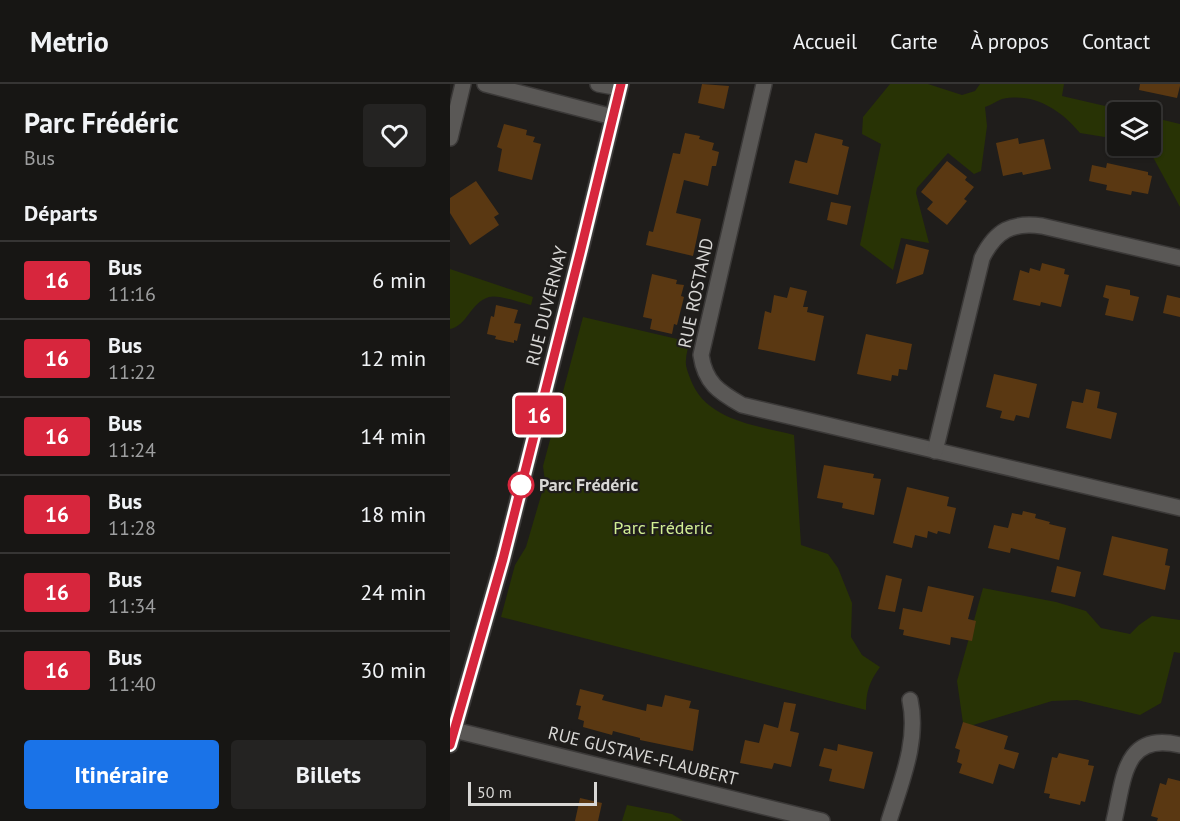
<!DOCTYPE html>
<html lang="fr">
<head>
<meta charset="utf-8">
<style>
	:root { --surface:#171614; --page:#242322; --text:#f1f3f6; --muted:#9e9fa0; --line:#363534; --accent:#1a73e8 }
	body { margin:0; font-family:"PT Sans",sans-serif; background:var(--page); color:var(--text); height:100vh; display:flex; flex-direction:column; font-size:22px; white-space:nowrap }
	* { box-sizing:border-box; margin:0 }
	p { font-size:20px; color:var(--muted) }
	.icon { flex:none; width:33px; height:33px; fill:none; stroke:currentColor; stroke-width:2; stroke-linecap:round; stroke-linejoin:round }
	.map { position:relative; flex:1; overflow:hidden }
	.details { display:flex; flex-direction:column; background:var(--surface); width:450px }
	.details>* { flex:none }
	.badge { padding:0 12px; border-radius:4px; font-size:21px; line-height:39px }
	.fabs { position:absolute; left:657px; top:18px; display:grid; gap:12px }
	.fabs a { display:grid; place-items:center; width:54px; height:54px; border-radius:6px; background:var(--surface); box-shadow:0 2px 4px #0004,0 0 0 2px var(--line); font-size:30px }
	.scale { position:absolute; left:18px; bottom:15px; width:129px; box-sizing:border-box; padding-left:6px; border:3px solid #d8d7d5; border-top:0; font-size:16px; line-height:21px; white-space:nowrap; color:#d8d7d5; -webkit-text-stroke:4px #1f1d1b; paint-order:stroke }
	.map>.badge { position:absolute; translate:-50% -50%; box-shadow:0 0 0 3px #fff }
	h2 { padding:0 24px; font-size:22px; line-height:54px }
	.round { display:grid; place-items:center; flex:none; width:63px; height:63px; border-radius:6px; background:var(--page) }
	.overview { display:flex; align-items:center; justify-content:space-between; height:102px; padding:0 24px }
	h1 { font-size:28px; font-weight:600; line-height:45px }
	.action { display:flex; gap:12px; margin-top:auto; padding:12px 24px }
	.action a { flex:1; height:69px; border-radius:6px; background:var(--accent); color:#fff; font-size:24px; font-weight:600; line-height:69px; text-align:center }
	.action a+a { background:var(--page); color:var(--text) }
	ul { padding:0; list-style:none }
	li { display:flex; align-items:center; gap:18px; height:78px; padding:0 24px; border-top:2px solid var(--line) }
	li div { flex:1 }
	li b { display:block; font-size:22px }
	li em { font-style:normal }
	li .badge { min-width:66px; font-weight:700; text-align:center }
	header { display:flex; align-items:center; gap:36px; box-sizing:border-box; height:84px; padding:0 30px; background:var(--surface); border-bottom:2px solid var(--line) }
	header strong { font-size:28px }
	nav { display:flex; gap:33px; margin-inline-start:auto; font-size:21px }
	main { display:flex; flex:1; min-height:0 }
	.map>svg:first-child { display:block }
	.green { fill:#283305 }
	.building { fill:#5a3812 }
	.lines { fill:none; stroke-linecap:round; stroke-linejoin:round }
	.street-casing { stroke:#3b3938; stroke-width:18 }
	.street { stroke:#5a5856; stroke-width:15 }
	.line-casing { stroke:#fff; stroke-width:14 }
	.line { stroke:#d7263d; stroke-width:9 }
	.stop-dot { fill:#fff; stroke:#d7263d; stroke-width:3 }
	.labels { text-anchor:middle; stroke-width:4.5; stroke-linejoin:round; paint-order:stroke }
	.street-label { font-size:18px; fill:#d8d7d5; stroke:#1f1d1b }
	.stop-label { font-size:18px; font-weight:bold; fill:#d8d7d5; stroke:#1f1d1b; text-anchor:start }
	.park-label { font-size:18px; fill:#d1ed94; stroke:#1f1d1b }
</style>
</head>
<body>
<header>
<strong>Metrio</strong>
<nav><a>Accueil</a><a>Carte</a><a>À propos</a><a>Contact</a></nav>
</header>
<main>
<section class="details">
<div class="overview"><div><h1>Parc Frédéric</h1><p>Bus</p></div><a class="round"><svg class="icon" aria-label="heart" viewBox="0 0 24 24"><path d="M12 20l-8-8c-3-5 5-10 8-4 3-6 11-1 8 4z"/></svg></a></div>
<h2>Départs</h2>
<ul>
<li><span class="badge" style="background:#d7263d;color:#fff">16</span><div><b>Bus</b><p>11:16</p></div><em>6 min</em></li>
<li><span class="badge" style="background:#d7263d;color:#fff">16</span><div><b>Bus</b><p>11:22</p></div><em>12 min</em></li>
<li><span class="badge" style="background:#d7263d;color:#fff">16</span><div><b>Bus</b><p>11:24</p></div><em>14 min</em></li>
<li><span class="badge" style="background:#d7263d;color:#fff">16</span><div><b>Bus</b><p>11:28</p></div><em>18 min</em></li>
<li><span class="badge" style="background:#d7263d;color:#fff">16</span><div><b>Bus</b><p>11:34</p></div><em>24 min</em></li>
<li><span class="badge" style="background:#d7263d;color:#fff">16</span><div><b>Bus</b><p>11:40</p></div><em>30 min</em></li>
</ul>
<div class="action"><a>Itinéraire</a><a>Billets</a></div>
</section>
<div class="map">
<svg width="730" height="737" viewBox="0 0 730 737">
	<rect width="100%" height="100%" fill="#1f1d1b"/>
	<g class="green">
		<path d="M 440,0 L 478,0 L 512,11 L 525,7 L 530,0 L 614,0 L 612,12 L 681,28 L 668,28 L 667,55 L 630,49 C 611,26 584,8 552,15 C 547,17 541,21 535,23 L 537,42 L 531,87 L 524,90 L 498,69 L 467,104 L 466,109 L 479,159 L 451,154 L 443,186 L 410,161 L 431,60 L 412,50 L 413,33 Z"/>
		<polygon points="701,33 730,40 730,123 697,62 700,62"/>
		<path d="M 0,185 L 83,213 L 81,221 C 71,219 47,210 39,213 C 21,218 17,242 0,245 Z"/>
		<path d="M 133,233 L 240,258 C 238,264 236,270 236,276 C 235,282 238,288 240,294 C 255,337 306,341 344,351 L 351,461 L 378,470 L 388,484 L 402,519 L 401,553 L 412,571 L 430,583 C 419,598 416,608 416,626 L 51,533 L 65,481 L 76,463 L 95,398 L 93,382 Z"/>
		<polygon points="533,504 606,518 636,527 651,544 680,550 689,541 702,532 730,536 730,569 724,568 711,619 690,631 627,616 602,617 520,642 513,639 507,597"/>
		<polygon points="177,721 222,730 233,737 172,737"/>
	</g>
	<g class="building">
		<polygon points="252,0 279,2 274,25 248,19"/>
		<polygon points="690,0 730,0 730,2 727,14 689,6"/>
		<polygon points="54,40 77,46 76,51 85,53 83,58 91,60 82,96 48,87 52,65 47,63"/>
		<polygon points="235,49 250,52 249,55 264,59 262,66 269,68 266,82 262,82 258,102 234,96 226,129 251,135 243,172 196,161 199,147 203,148 223,69 230,70"/>
		<polygon points="365,49 393,56 392,61 399,63 388,111 339,99 345,76 357,79"/>
		<polygon points="568,54 569,60 594,55 601,85 573,91 572,88 553,92 546,59"/>
		<polygon points="497,77 517,93 515,96 524,103 514,115 517,117 497,141 477,125 483,118 471,108"/>
		<polygon points="657,79 698,88 698,91 702,92 698,110 682,107 681,111 656,106 657,101 639,97 642,81 656,84"/>
		<polygon points="26,97 49,130 44,133 49,141 20,161 0,129 0,114"/>
		<polygon points="381,118 401,122 397,141 377,136"/>
		<polygon points="456,160 479,166 473,190 446,200"/>
		<polygon points="592,179 615,185 614,190 619,191 611,223 591,218 590,222 563,216 570,186 579,189 580,184 590,187"/>
		<polygon points="202,190 227,196 226,200 234,201 231,212 234,213 227,241 224,240 222,250 200,245 202,235 193,233"/>
		<polygon points="656,201 680,206 680,211 689,213 683,237 655,231 659,215 653,213"/>
		<polygon points="340,203 357,207 353,223 358,223 357,228 374,232 365,277 308,265 315,227 321,229 324,211 337,214"/>
		<polygon points="717,211 730,214 730,233 713,229"/>
		<polygon points="46,221 68,226 64,239 71,240 67,257 64,256 64,259 45,255 46,252 37,250 41,232 44,233"/>
		<polygon points="416,250 462,260 457,286 449,285 448,292 442,291 441,297 407,290"/>
		<polygon points="544,290 587,300 579,334 566,331 564,337 550,334 552,327 536,323"/>
		<polygon points="636,305 650,308 647,324 667,329 661,355 616,344 622,317 633,319"/>
		<polygon points="374,381 424,390 423,394 431,395 424,431 392,424 393,419 367,414"/>
		<polygon points="457,403 499,413 497,422 506,424 500,450 488,447 487,450 478,447 477,454 465,451 462,464 443,459"/>
		<polygon points="573,427 586,430 585,434 600,438 599,440 616,444 609,476 561,464 560,469 538,464 544,441 558,444 562,429 572,431"/>
		<polygon points="662,452 718,465 715,481 720,482 715,506 653,491"/>
		<polygon points="607,482 631,488 625,513 601,508"/>
		<polygon points="436,491 452,495 445,528 428,525"/>
		<polygon points="478,502 524,512 518,535 526,537 522,557 501,553 500,561 453,551 454,546 449,545 453,524 472,528"/>
		<polygon points="130,605 154,611 152,616 196,627 197,620 212,623 215,611 241,617 239,624 249,626 243,667 190,656 190,654 163,647 162,651 133,643 134,637 128,635 131,622 126,621"/>
		<polygon points="334,618 346,620 340,647 349,649 341,683 324,679 322,685 290,679 295,656 309,659 314,640 328,644"/>
		<polygon points="513,638 558,652 554,665 569,669 564,685 549,680 543,700 509,689 512,680 507,678 510,666 505,664"/>
		<polygon points="388,660 423,668 414,705 379,697 382,685 369,682 374,664 387,667"/>
		<polygon points="609,669 639,676 638,681 644,682 635,718 631,717 630,721 599,714 600,710 594,709 602,673 607,674"/>
		<polygon points="718,694 730,697 730,737 707,737 708,734 701,732 710,699 716,701"/>
		<polygon points="130,714 152,719 148,737 125,737"/>
	</g>
	<g class="lines">
		<defs>
			<g id="street">
				<polyline points="35,0 163,33"/>
				<polyline points="148,0 170,4"/>
				<path d="M 314,0 L 251,271 C 255,299 269,308 292,321 L 730,424"/>
				<polyline points="0,54 13,0"/>
				<path d="M 485,367 L 532,174 C 546,146 562,138 592,142 L 730,174"/>
				<polyline points="4,646 372,737"/>
				<polyline points="0,661 53,475 131,165 171,0"/>
				<path d="M 439,737 C 451,698 469,657 460,616"/>
				<path d="M 664,737 C 674,696 673,647 730,661"/>
			</g>
		</defs>
		<use href="#street" class="street-casing"/>
		<use href="#street" class="street"/>
	</g>
	<g class="lines">
		<defs>
			<polyline id="line" points="0,661 53,475 131,165 171,0"/>
		</defs>
		<use href="#line" class="line-casing"/>
		<use href="#line" class="line"/>
	</g>
	<circle class="stop-dot" cx="71" cy="401" r="12"/>
	<g class="labels">
		<g class="street-label">
			<text transform="translate(246 209) rotate(-78)" y="6">RUE ROSTAND</text>
			<text transform="translate(97 222) rotate(-76)" y="6">RUE DUVERNAY</text>
			<text transform="translate(193 672) rotate(14)" y="6">RUE GUSTAVE-FLAUBERT</text>
		</g>
		<g class="stop-label">
			<text x="89" y="407">Parc Frédéric</text>
		</g>
		<g class="park-label">
			<text x="213" y="450">Parc Fréderic</text>
		</g>
	</g>
</svg>
<div class="fabs">
<a><svg class="icon" aria-label="layers" viewBox="0 0 24 24"><path d="M12 4l9 5-9 5-9-5zM3 14l9 5 9-5"/></svg></a>
</div>
<div class="scale">50 m</div>
<b class="badge" style="left:89px;top:331px;background:#d7263d;color:#fff">16</b>
</div>
</main>
</body>
</html>
